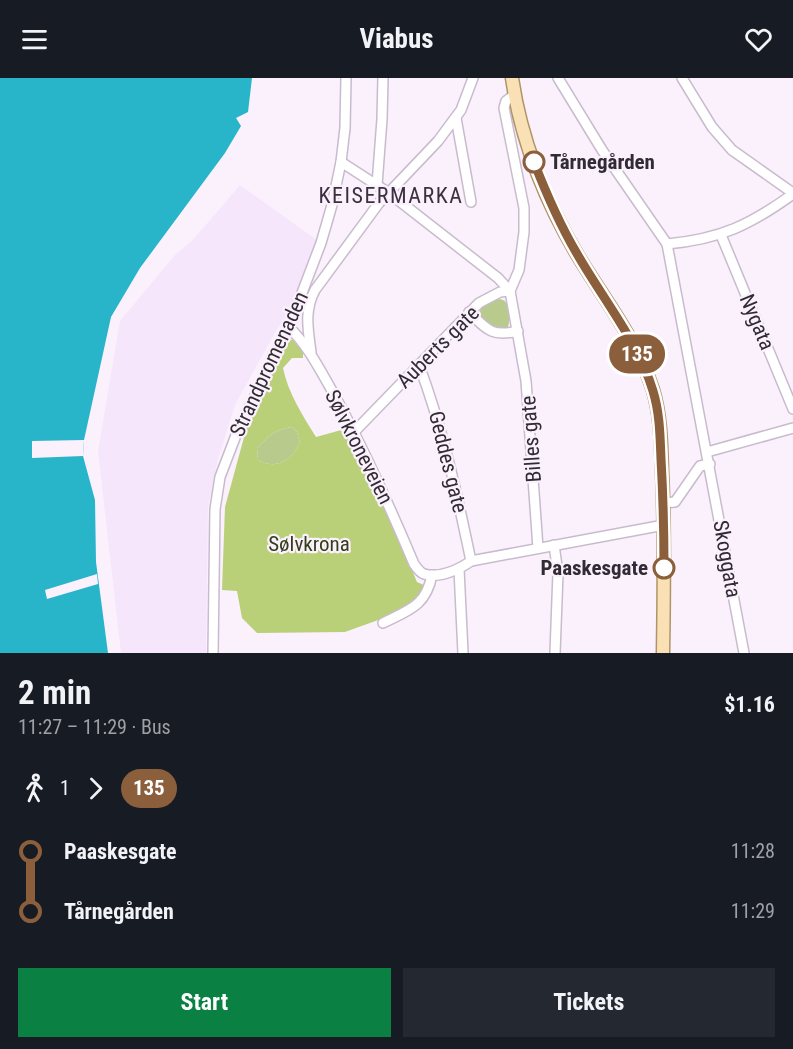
<!DOCTYPE html>
<html lang="en">
<head>
<meta charset="utf-8">
<style>
	:root { --surface:#171b24; --page:#242831; --text:#f1f3f6; --muted:#9ea1a6; --accent:#0b8043 }
	body { margin:0; font-family:"Roboto Condensed",sans-serif; background:var(--page); color:var(--text); height:100vh; display:flex; flex-direction:column; font-size:22px; white-space:nowrap }
	* { box-sizing:border-box; margin:0 }
	p { font-size:20px; color:var(--muted) }
	.icon { flex:none; width:33px; height:33px; fill:none; stroke:currentColor; stroke-width:2; stroke-linecap:round; stroke-linejoin:round }
	.map { position:relative; height:575px; overflow:hidden }
	.details { display:flex; flex-direction:column; background:var(--surface); flex:1 }
	.details>* { flex:none }
	.badge { padding:0 12px; border-radius:20px; font-size:21px; line-height:39px }
	.map>.badge { position:absolute; translate:-50% -50%; box-shadow:0 0 0 3px #fff }
	.legs { display:flex; align-items:center; gap:9px; height:66px; padding:0 18px; font-size:20px }
	.legs p { margin-inline-start:auto }
	.headline { display:flex; align-items:center; justify-content:space-between; height:102px; padding:0 18px }
	h1 { font-size:33px; font-weight:700; line-height:45px }
	.primary-button { display:flex; gap:12px; margin-top:auto; padding:12px 18px }
	.primary-button a { flex:1; height:69px; border-radius:0px; background:var(--accent); color:#fff; font-size:24px; font-weight:700; line-height:69px; text-align:center }
	.primary-button a+a { background:var(--page); color:var(--text) }
	ul { padding:0 18px; list-style:none }
	li { display:flex; align-items:center; gap:21px; height:60px; font-size:22px }
	li i { display:grid; place-items:center; width:9px; height:100%; margin:0 8px; background:currentColor }
	li i::after { content:''; width:15px; height:15px; margin:-8px; border:4px solid; border-radius:50%; background:var(--surface) }
	li p { margin-inline-start:auto }
	li:first-child i { background:linear-gradient(#0000 50%,currentColor 0) }
	li:last-child i { background:linear-gradient(currentColor 50%,#0000 0) }
	header { display:flex; justify-content:space-between; align-items:center; height:78px; padding:0 18px; background:var(--surface); font-size:27px; font-weight:700 }
	.map>svg:first-child { display:block }
	.built { fill:#f6e6fc }
	.green { fill:#b9cb8c }
	.forest { fill:#b9cf78; fill-rule:evenodd }
	.water { fill:#28b4c9 }
	.pier { fill:#faf1fd }
	.lines { fill:none; stroke-linecap:round; stroke-linejoin:round }
	.minor-casing { stroke:#c9bbce; stroke-width:12 }
	.major-casing { stroke:#b09468; stroke-width:15 }
	.minor { stroke:#fff; stroke-width:9 }
	.major { stroke:#f9e0b5; stroke-width:12 }
	.line-1-casing { stroke:#fff; stroke-width:14 }
	.line-1 { stroke:#8b5e3c; stroke-width:9 }
	.stop-1-dot { fill:#fff; stroke:#8b5e3c; stroke-width:3 }
	.labels { text-anchor:middle; stroke-width:4.5; stroke-linejoin:round; paint-order:stroke }
	.stop-label { font-size:21px; font-weight:bold; fill:#312b33; stroke:#faf1fd; text-anchor:start }
	.street-label { font-size:21px; fill:#312b33; stroke:#faf1fd }
	.park-label { font-size:21px; fill:#353e19; stroke:#faf1fd }
	.neighbourhood-label { font-size:22px; letter-spacing:1.5px; fill:#3c3040; stroke:#faf1fd }
</style>
</head>
<body>
<header><svg class="icon" aria-label="menu" viewBox="0 0 24 24"><path d="M4 6h16M4 12h16M4 18h16"/></svg>Viabus<svg class="icon" aria-label="heart" viewBox="0 0 24 24"><path d="M12 20l-8-8c-3-5 5-10 8-4 3-6 11-1 8 4z"/></svg></header>
<div class="map">
<svg width="793" height="575" viewBox="0 0 793 575">
	<rect width="100%" height="100%" fill="#faf1fd"/>
	<polygon class="built" points="240,107 321,165 302,215 277,251 235,327 218,381 208,429 206,575 121,575 98,373 120,243 175,177 192,163"/>
	<g class="green">
		<path d="M 497,221 C 511,220 511,238 508,249 L 504,251 L 492,251 C 476,235 474,231 497,221 Z"/>
		<path d="M 292,349 L 297,354 L 300,365 C 291,383 276,392 258,382 L 257,370 C 268,358 276,351 292,349 Z"/>
	</g>
	<path class="forest" d="M 289,261 L 293,262 L 303,274 L 303,280 L 292,280 L 283,290 C 288,315 303,338 316,359 L 345,351 L 385,428 L 417,504 L 426,508 L 422,516 L 407,528 L 381,541 L 345,554 L 257,555 L 242,540 L 237,513 L 222,512 L 225,429 L 246,352 ZM 292,349 L 297,354 L 300,365 C 291,383 276,392 258,382 L 257,370 C 268,358 276,351 292,349 Z"/>
	<polygon class="water" points="0,0 252,0 248,34 236,40 241,48 225,75 140,190 111,239 84,362 83,378 95,422 96,484 108,575 0,575"/>
	<g class="pier">
		<polygon points="84,362 83,378 32,380 32,363"/>
		<polygon points="97,496 98,506 47,521 45,512"/>
	</g>
	<g class="lines">
		<defs>
			<g id="minor">
				<path d="M 558,0 L 602,72 L 667,166 C 721,161 750,147 793,116"/>
				<polyline points="682,0 712,49 732,72 793,115"/>
				<polyline points="514,17 506,23 504,30 524,130 524,154 519,192 510,213 526,303 538,470"/>
				<polyline points="456,40 471,124"/>
				<polyline points="341,84 389,115 498,200 510,213"/>
				<polyline points="377,107 382,41 383,0"/>
				<polyline points="721,157 793,331"/>
				<polyline points="667,166 744,575"/>
				<path d="M 469,234 C 487,252 492,259 518,253"/>
				<path d="M 289,249 C 309,269 321,294 335,318 C 365,373 390,429 414,486 C 417,490 419,494 424,496 C 439,501 460,491 471,483 L 664,447"/>
				<path d="M 311,274 C 308,251 304,233 315,212 L 379,125 L 438,63 L 461,32 L 473,0"/>
				<path d="M 419,287 C 443,351 457,416 471,483"/>
				<polyline points="354,354 479,225 500,214 510,213"/>
				<polyline points="707,374 793,350"/>
				<polyline points="663,425 675,424 700,388 710,386"/>
				<polyline points="554,467 558,495 555,575"/>
				<polyline points="459,491 463,575"/>
				<path d="M 383,545 C 409,532 426,528 432,497"/>
				<polyline points="213,575 215,431 220,399 238,352 289,249 321,165 332,127 341,84 345,50 346,0"/>
			</g>
			<path id="major" d="M 512,0 C 521,62 546,124 578,178 C 604,221 638,264 653,312 C 661,339 661,366 662,393 C 665,454 664,514 663,575"/>
		</defs>
		<use href="#minor" class="minor-casing"/>
		<use href="#major" class="major-casing"/>
		<use href="#minor" class="minor"/>
		<use href="#major" class="major"/>
	</g>
	<g class="lines">
		<defs>
			<path id="line-1" d="M 534,84 C 546,115 559,145 576,174 C 602,220 638,263 653,313 C 660,336 660,358 661,381 C 663,417 664,453 664,490"/>
		</defs>
		<use href="#line-1" class="line-1-casing"/>
		<use href="#line-1" class="line-1"/>
	</g>
	<g class="stop-1-dot">
		<circle cx="534" cy="84" r="10"/>
		<circle cx="664" cy="490" r="10"/>
	</g>
	<g class="labels">
		<g class="stop-label">
			<text x="550" y="91">Tårnegården</text>
			<text x="648" y="497" text-anchor="end">Paaskesgate</text>
		</g>
		<g class="street-label">
			<text transform="translate(757 244) rotate(67)" y="7">Nygata</text>
			<text transform="translate(438 269) rotate(-45)" y="7">Auberts gate</text>
			<text transform="translate(269 286) rotate(-65)" y="7">Strandpromenaden</text>
			<text transform="translate(531 361) rotate(-94)" y="7">Billes gate</text>
			<text transform="translate(359 369) rotate(63)" y="7">Sølvkroneveien</text>
			<text transform="translate(448 384) rotate(76)" y="7">Geddes gate</text>
			<text transform="translate(727 481) rotate(80)" y="7">Skoggata</text>
		</g>
		<g class="park-label">
			<text x="309" y="473">Sølvkrona</text>
		</g>
		<g class="neighbourhood-label">
			<text x="391" y="125">KEISERMARKA</text>
		</g>
	</g>
</svg>
<b class="badge" style="left:637px;top:276px;background:#8b5e3c;color:#fff">135</b>
</div>
<section class="details">
<div class="headline"><div><h1>2 min</h1><p>11:27 – 11:29 · Bus</p></div><b>$1.16</b></div>
<div class="legs"><svg class="icon" aria-label="walk" viewBox="0 0 24 24"><circle cx="13" cy="4" r="2"/><path d="M13 8l-2 6 4 7M11 14l-3 7M7 12l3-4h3l4 4"/></svg>1<svg class="icon" aria-label="forward" viewBox="0 0 24 24"><path d="M9 5l7 7-7 7"/></svg><b class="badge" style="background:#8b5e3c;color:#fff">135</b></div>
<ul>
<li><i style="color:#8b5e3c"></i><b>Paaskesgate</b><p>11:28</p></li>
<li><i style="color:#8b5e3c"></i><b>Tårnegården</b><p>11:29</p></li>
</ul>
<div class="primary-button"><a>Start</a><a>Tickets</a></div>
</section>
</body>
</html>
